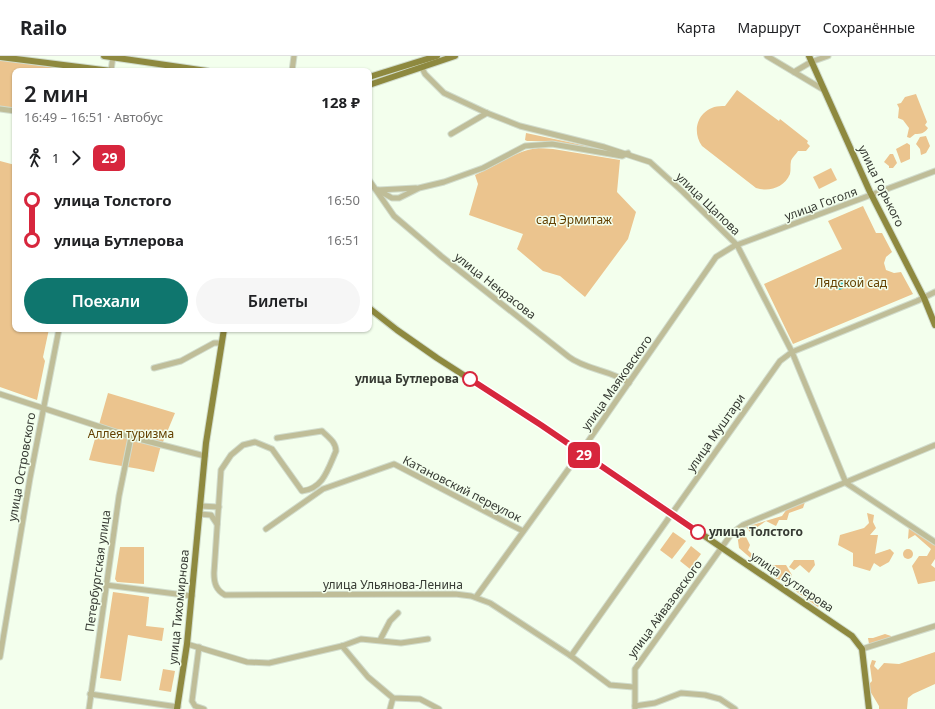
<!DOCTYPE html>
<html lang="ru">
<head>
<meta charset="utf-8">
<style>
	:root { --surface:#fff; --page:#f6f6f6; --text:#202124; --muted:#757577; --line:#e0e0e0; --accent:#0f766e }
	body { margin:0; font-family:"Noto Sans",sans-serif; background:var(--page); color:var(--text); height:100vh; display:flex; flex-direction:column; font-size:15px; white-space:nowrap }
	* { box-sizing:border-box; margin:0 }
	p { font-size:13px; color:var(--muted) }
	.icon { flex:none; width:22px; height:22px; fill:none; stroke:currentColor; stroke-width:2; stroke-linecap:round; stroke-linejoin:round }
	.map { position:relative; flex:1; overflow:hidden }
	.panel { position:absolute; left:12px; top:12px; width:360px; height:264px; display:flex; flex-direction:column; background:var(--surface); border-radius:8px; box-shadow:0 1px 3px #0004 }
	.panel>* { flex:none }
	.badge { padding:0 8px; border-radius:6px; font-size:14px; line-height:26px }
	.map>.badge { position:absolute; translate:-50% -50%; box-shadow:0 0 0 2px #fff }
	.legs { display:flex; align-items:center; gap:6px; height:44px; padding:0 12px; font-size:13px }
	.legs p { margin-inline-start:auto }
	.summary { display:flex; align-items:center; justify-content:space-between; height:68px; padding:0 12px }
	h1 { font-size:22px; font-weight:600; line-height:30px }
	.action { display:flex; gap:8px; margin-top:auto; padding:8px 12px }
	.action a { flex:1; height:46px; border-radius:24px; background:var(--accent); color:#fff; font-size:16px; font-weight:600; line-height:46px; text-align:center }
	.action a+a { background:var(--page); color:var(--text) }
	ul { padding:0 12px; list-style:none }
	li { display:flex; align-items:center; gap:14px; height:40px; font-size:15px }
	li i { display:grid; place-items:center; width:6px; height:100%; margin:0 5px; background:currentColor }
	li i::after { content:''; width:10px; height:10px; margin:-5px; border:3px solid; border-radius:50%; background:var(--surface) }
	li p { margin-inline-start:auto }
	li:first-child i { background:linear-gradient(#0000 50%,currentColor 0) }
	li:last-child i { background:linear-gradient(currentColor 50%,#0000 0) }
	header { display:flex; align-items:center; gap:24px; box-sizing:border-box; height:56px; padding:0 20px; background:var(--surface); border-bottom:1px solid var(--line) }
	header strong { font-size:19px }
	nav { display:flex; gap:22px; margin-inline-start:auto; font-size:14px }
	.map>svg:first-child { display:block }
	.green { fill:#ebc48e }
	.water { fill:#3bc1bf }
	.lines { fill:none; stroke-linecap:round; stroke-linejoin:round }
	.minor-casing { stroke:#d1dccc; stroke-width:7 }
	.major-casing { stroke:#d1dccc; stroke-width:8 }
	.minor { stroke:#bfbd98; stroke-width:5 }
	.major { stroke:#8e893f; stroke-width:6 }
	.line-1-casing { stroke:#fff; stroke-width:9 }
	.line-1 { stroke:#d7263d; stroke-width:6 }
	.stop-1-dot { fill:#fff; stroke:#d7263d; stroke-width:2 }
	.labels { text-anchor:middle; stroke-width:3; stroke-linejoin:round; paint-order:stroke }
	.street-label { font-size:12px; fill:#363a33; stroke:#f3ffed }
	.park-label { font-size:12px; fill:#634000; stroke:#f3ffed }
	.stop-label { font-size:12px; font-weight:bold; fill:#363a33; stroke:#f3ffed; text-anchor:end }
</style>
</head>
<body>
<header>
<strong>Railo</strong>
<nav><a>Карта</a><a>Маршрут</a><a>Сохранённые</a></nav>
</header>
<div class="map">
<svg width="935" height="653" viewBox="0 0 935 653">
	<rect width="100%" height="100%" fill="#f3ffed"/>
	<g class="green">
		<polygon points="0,5 2,4 77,15 15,15 15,53 0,51"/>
		<path d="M 737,34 L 779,65 L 780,63 L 808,85 L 807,87 L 810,90 L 806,95 L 798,95 C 796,98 792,102 791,105 C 790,109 791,114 790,118 C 784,132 769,136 756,132 L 702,90 C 689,71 702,48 725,50 Z"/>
		<path d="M 916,38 L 927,66 L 925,69 L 928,72 C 925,77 921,78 915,78 L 910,82 L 907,81 L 909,72 L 903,64 L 898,62 L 899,52 L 897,48 L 901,47 L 905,41 Z"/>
		<polygon points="526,77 615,96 615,97 552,85 527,85 525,84"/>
		<polygon points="926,80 930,90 926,97 921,99 920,93 916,88 920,81"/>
		<polygon points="907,87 910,89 910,103 901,107 896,93"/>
		<path d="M 538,92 L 553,93 L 620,104 L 617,136 L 636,156 L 628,183 L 585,241 L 560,220 L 543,215 L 517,193 L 523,178 L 469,159 L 478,128 L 475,119 C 497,110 514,95 538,92 Z"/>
		<polygon points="890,98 893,98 897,107 893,112 889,112 889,110 884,106"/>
		<polygon points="0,105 15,109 15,273 49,273 43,301 45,305 37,344 0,331"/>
		<polygon points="831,112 837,124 819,133 813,121"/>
		<polygon points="863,150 876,177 882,177 892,196 886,201 884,207 886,214 894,217 901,216 913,238 793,288 764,228 842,193 828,165"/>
		<path d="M 108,337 L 175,357 L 160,393 L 154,416 C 133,411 111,409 89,404 Z"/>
		<polygon points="805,446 803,452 789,457 787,464 779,464 776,470 766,465 750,476 746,471 782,460 787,453"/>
		<polygon points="867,457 874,459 873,466 876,472 870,479 878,479 875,498 890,493 894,497 889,506 880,511 874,507 870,515 853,510 853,497 838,489 840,479 864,472 869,467"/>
		<polygon points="909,470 935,487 935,503 931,509 935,512 935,525 918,528 912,510 919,500 927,500 931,493 915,479 908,483"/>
		<polygon points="742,473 750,489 748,494 755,501 754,505 739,492 737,477"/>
		<polygon points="673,476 686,485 672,503 660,494"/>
		<polygon points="691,490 701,498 690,513 680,505"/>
		<polygon points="120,491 144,491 144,528 117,526 115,523"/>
		<circle cx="908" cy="498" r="5"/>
		<polygon points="794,504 814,504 815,509 809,517 800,509 794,514 789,511"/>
		<polygon points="770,509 786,509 792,519 787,530 781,524 776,523 770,513"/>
		<polygon points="798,530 822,546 818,551 794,534"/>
		<polygon points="113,536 149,541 146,570 164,572 162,585 128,579 121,625 100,622"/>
		<polygon points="885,578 891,580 891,585 880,589 869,588 868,582 873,582"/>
		<polygon points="935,596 935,628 913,638 908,642 907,653 879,653 879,650 867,630 872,625 870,610 872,604 876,605 874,610 878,614 884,607 899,608"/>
		<polygon points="163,613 175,615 171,636 159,634"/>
	</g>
	<circle class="water" cx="839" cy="229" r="5"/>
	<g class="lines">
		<defs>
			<g id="minor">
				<polyline points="767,0 824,34"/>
				<polyline points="422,12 425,18 444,37 487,57 520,70 604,91 650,106 683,136 737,189 792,296 846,427 935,486"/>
				<polyline points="111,15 113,0"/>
				<polyline points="292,15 294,0"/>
				<polyline points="794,16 811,6 828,0"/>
				<polyline points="0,53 15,55"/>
				<polyline points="451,78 487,57"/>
				<path d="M 369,124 L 394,160 L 441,200 L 569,301 C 586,314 611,314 629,327"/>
				<polyline points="378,134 392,142 399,142 419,132 444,126 483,112 525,90 552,88 622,100 628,97"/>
				<polyline points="378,134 416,132"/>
				<polyline points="154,312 181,305 214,287 221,287"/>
				<polyline points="0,338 131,381 205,400"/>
				<path d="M 277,382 L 322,375 C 328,381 336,386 336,395 C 328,413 323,433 302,435 L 272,393 L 255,386 L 243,389 L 231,399 L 221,414 L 214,517 C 214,527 216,534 225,539 L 455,538 L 471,540 L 490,547 L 571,600 L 610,629 L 633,631"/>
				<polyline points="200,450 219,451"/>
				<polyline points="199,458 211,459 217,468"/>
				<polyline points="266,473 323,433 394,408 523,475"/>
				<polyline points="106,529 192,540"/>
				<polyline points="476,541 580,397 716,201 734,190 935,115"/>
				<polyline points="380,584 390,565 398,557"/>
				<polyline points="187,588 247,606 269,607 342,590 361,583 401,587 428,583"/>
				<polyline points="342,590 368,621 393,642 420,643 439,653"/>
				<polyline points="199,591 192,645 195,650 204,653"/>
				<polyline points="862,593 935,570"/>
				<polyline points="571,600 780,305 792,296 917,245 935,236"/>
				<polyline points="0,601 30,422 59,273"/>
				<polyline points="90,638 178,651"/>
				<polyline points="635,650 655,647 681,637 705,639 720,643 735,653"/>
				<polyline points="89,653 119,440 131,381"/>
				<polyline points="390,653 393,642"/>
				<polyline points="635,653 635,613 732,477 743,469 935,389"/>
			</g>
			<g id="major">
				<polyline points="104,0 207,15"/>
				<polyline points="809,0 870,136 924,242 935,269"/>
				<polyline points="0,1 111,15"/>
				<polyline points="369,21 437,0"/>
				<polyline points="369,29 455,0"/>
				<polyline points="369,252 397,274 437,302 541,369 852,580 862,593 869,653"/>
				<polyline points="177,653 187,588 206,387 224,273"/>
			</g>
		</defs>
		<use href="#minor" class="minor-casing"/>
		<use href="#major" class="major-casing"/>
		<use href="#minor" class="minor"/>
		<use href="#major" class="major"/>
	</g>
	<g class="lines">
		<defs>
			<polyline id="line-1" points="470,323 541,369 698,476"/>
		</defs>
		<use href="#line-1" class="line-1-casing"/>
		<use href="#line-1" class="line-1"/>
	</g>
	<g class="stop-1-dot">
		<circle cx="470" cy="323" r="7"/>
		<circle cx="698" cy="476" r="7"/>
	</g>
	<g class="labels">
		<g class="street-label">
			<text transform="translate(881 130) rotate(64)" y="4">улица Горького</text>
			<text transform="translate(708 148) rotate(44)" y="4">улица Щапова</text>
			<text transform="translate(821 148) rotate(-20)" y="4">улица Гоголя</text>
			<text transform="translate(495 230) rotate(38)" y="4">улица Некрасова</text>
			<text transform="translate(617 327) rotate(-55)" y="4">улица Маяковского</text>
			<text transform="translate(716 377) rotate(-55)" y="4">улица Муштари</text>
			<text transform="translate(22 411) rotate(-80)" y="4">улица Островского</text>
			<text transform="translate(462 433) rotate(27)" y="4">Катановский переулок</text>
			<text transform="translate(98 515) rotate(-82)" y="4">Петербургская улица</text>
			<text transform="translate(792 526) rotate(34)" y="4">улица Бутлерова</text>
			<text x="393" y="533">улица Ульянова-Ленина</text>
			<text transform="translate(179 551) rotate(-84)" y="4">улица Тихомирнова</text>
			<text transform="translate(665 553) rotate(-54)" y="4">улица Айвазовского</text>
		</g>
		<g class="park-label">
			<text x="574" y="168">сад Эрмитаж</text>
			<text x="851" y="231">Лядской сад</text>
			<text x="131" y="382">Аллея туризма</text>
		</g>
		<g class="stop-label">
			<text x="459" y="327">улица Бутлерова</text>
			<text x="709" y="480" text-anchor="start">улица Толстого</text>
		</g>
	</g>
</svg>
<b class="badge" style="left:584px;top:399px;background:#d7263d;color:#fff">29</b>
<section class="panel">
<div class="summary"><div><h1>2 мин</h1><p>16:49 – 16:51 · Автобус</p></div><b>128 ₽</b></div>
<div class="legs"><svg class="icon" aria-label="walk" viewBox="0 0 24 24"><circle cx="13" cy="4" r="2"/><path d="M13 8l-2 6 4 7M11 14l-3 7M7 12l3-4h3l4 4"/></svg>1<svg class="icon" aria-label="forward" viewBox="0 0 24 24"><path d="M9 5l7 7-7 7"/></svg><b class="badge" style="background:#d7263d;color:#fff">29</b></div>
<ul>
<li><i style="color:#d7263d"></i><b>улица Толстого</b><p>16:50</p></li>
<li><i style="color:#d7263d"></i><b>улица Бутлерова</b><p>16:51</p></li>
</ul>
<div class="action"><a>Поехали</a><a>Билеты</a></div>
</section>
</div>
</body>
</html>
